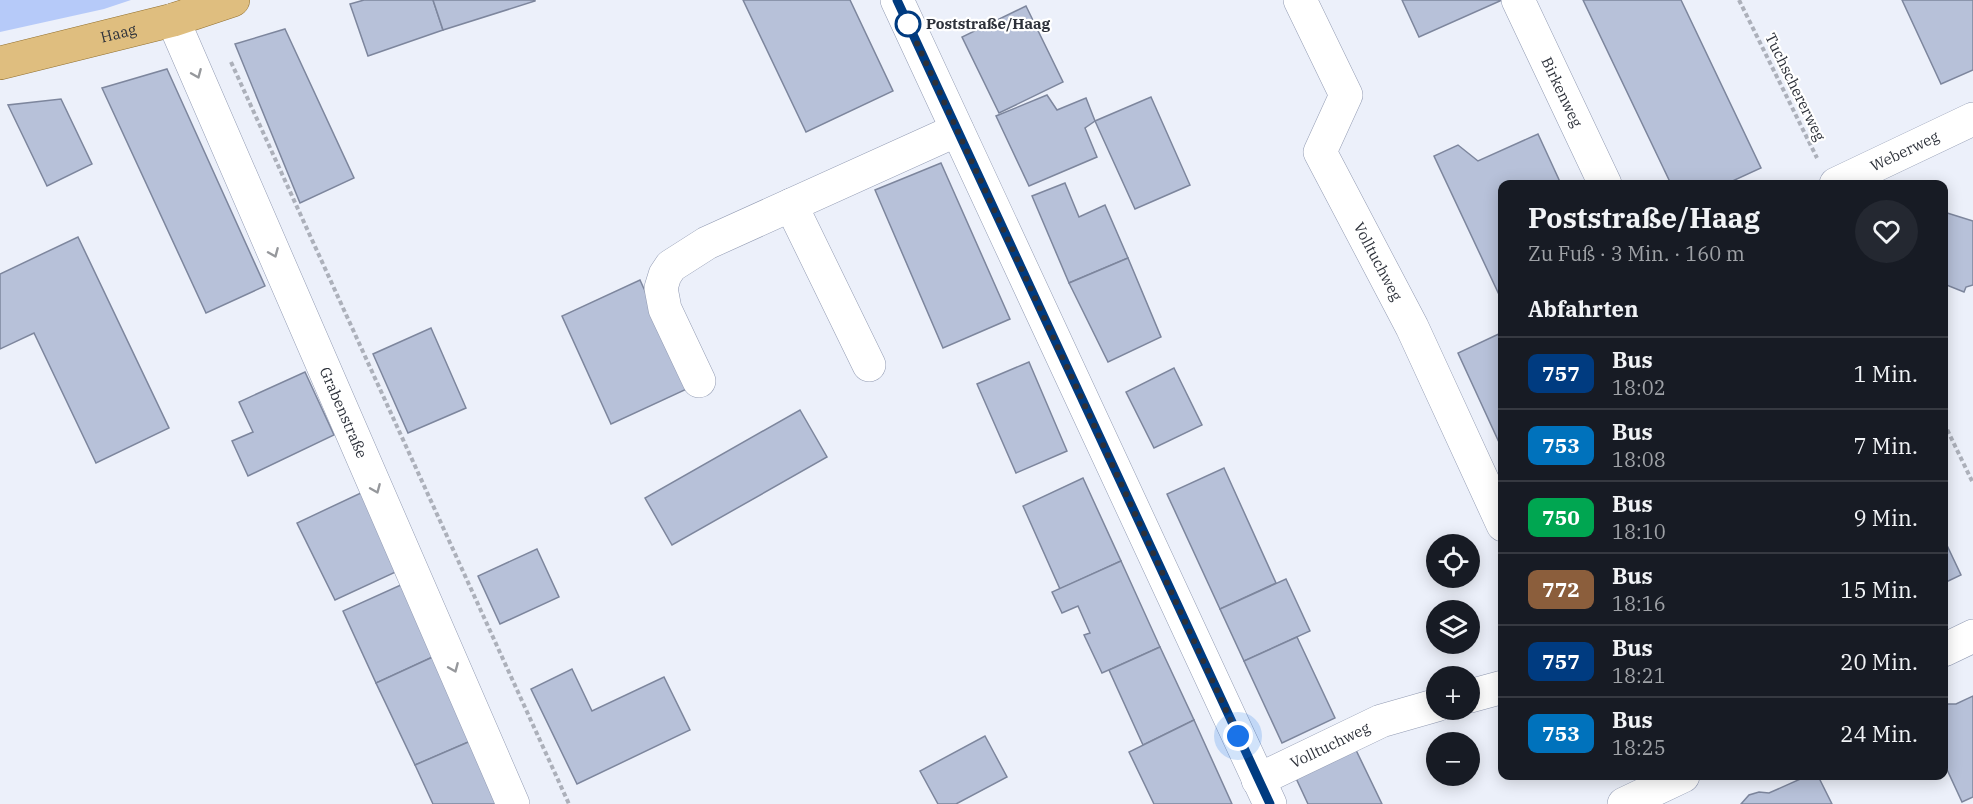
<!DOCTYPE html>
<html lang="de">
<head>
<meta charset="utf-8">
<style>
	:root { --surface:#171b24; --page:#242831; --text:#f1f3f6; --muted:#9ea1a6; --line:#363941 }
	body { margin:0; font-family:"IBM Plex Serif",serif; background:var(--page); color:var(--text); height:100vh; display:flex; flex-direction:column; font-size:22px; white-space:nowrap }
	* { box-sizing:border-box; margin:0 }
	p { font-size:20px; color:var(--muted) }
	.icon { flex:none; width:33px; height:33px; fill:none; stroke:currentColor; stroke-width:2; stroke-linecap:round; stroke-linejoin:round }
	.map { position:relative; flex:1; overflow:hidden }
	.sheet { position:absolute; left:1498px; top:180px; width:450px; height:600px; display:flex; flex-direction:column; background:var(--surface); border-radius:12px; box-shadow:0 3px 15px #0003 }
	.sheet>* { flex:none }
	.badge { padding:0 12px; border-radius:9px; font-size:21px; line-height:39px }
	.tools { position:absolute; left:1426px; top:534px; display:grid; gap:12px }
	.tools a { display:grid; place-items:center; width:54px; height:54px; border-radius:50%; background:var(--surface); box-shadow:0 3px 15px #0003; font-size:30px }
	.you { position:absolute; width:30px; height:30px; margin:-15px; border:4px solid #fff; border-radius:50%; background:#1a73e8; box-shadow:0 0 0 9px #1a73e833 }
	.map>.badge { position:absolute; translate:-50% -50%; box-shadow:0 0 0 3px #fff }
	h2 { padding:0 30px; font-size:22px; line-height:54px }
	.round { display:grid; place-items:center; flex:none; width:63px; height:63px; border-radius:32px; background:var(--page) }
	.overview { display:flex; align-items:center; justify-content:space-between; height:102px; padding:0 30px }
	h1 { font-size:28px; font-weight:800; line-height:45px }
	ul { padding:0; list-style:none }
	li { display:flex; align-items:center; gap:18px; height:72px; padding:0 30px; border-top:2px solid var(--line) }
	li div { flex:1 }
	li b { display:block; font-size:22px }
	li em { font-style:normal }
	li .badge { min-width:66px; font-weight:700; text-align:center }
	.map>svg:first-child { display:block }
	.green { fill:#b6caf9 }
	.building { fill:#b7c1d9; stroke:#7d869d; stroke-width:1.5 }
	.lines { fill:none; stroke-linecap:round; stroke-linejoin:round }
	.minor-casing { stroke:#929bb3; stroke-width:34 }
	.major-casing { stroke:#92702f; stroke-width:34 }
	.path { stroke:#acb0ba; stroke-width:4; stroke-dasharray:4.5 3; stroke-linecap:butt }
	.minor { stroke:#fff; stroke-width:33 }
	.major { stroke:#dfbe7f; stroke-width:33 }
	.oneway { stroke:#96989c }
	.line-casing { stroke:#fff; stroke-width:14 }
	.line { stroke:#003b80; stroke-width:9 }
	.walk { stroke:#2d313a; stroke-width:6; stroke-dasharray:0 10.8 }
	.stop-dot { fill:#fff; stroke:#003b80; stroke-width:3 }
	.labels { text-anchor:middle; stroke-width:4.5; stroke-linejoin:round; paint-order:stroke }
	.stop-label { font-size:15px; font-weight:bold; fill:#2d313a; stroke:#fff; text-anchor:start }
	.street-label { font-size:15px; fill:#2d313a; stroke:#fff }
</style>
</head>
<body>
<div class="map">
<svg width="1973" height="804" viewBox="0 0 1973 804">
	<rect width="100%" height="100%" fill="#ecf0fa"/>
	<polygon class="green" points="0,0 131,0 104,9 0,32"/>
	<g class="building">
		<polygon points="364,0 433,0 443,30 368,56 350,4"/>
		<polygon points="433,0 535,0 535,1 443,30"/>
		<polygon points="743,0 850,0 893,91 806,132"/>
		<polygon points="1402,0 1502,0 1419,37"/>
		<polygon points="1583,0 1681,0 1761,168 1726,184 1671,184"/>
		<polygon points="1902,0 1973,0 1973,70 1941,84"/>
		<polygon points="1026,6 1063,82 999,113 962,37"/>
		<polygon points="285,29 354,178 300,203 235,44"/>
		<polygon points="167,69 265,286 206,313 102,88"/>
		<polygon points="1047,95 1057,110 1086,98 1095,121 1085,128 1097,157 1029,186 996,116"/>
		<polygon points="1151,97 1190,185 1135,209 1095,121"/>
		<polygon points="61,99 92,164 47,186 8,105"/>
		<polygon points="1538,134 1561,184 1503,184 1502,301 1434,156 1458,145 1478,161"/>
		<polygon points="941,163 1010,319 943,348 875,190"/>
		<polygon points="1065,183 1079,217 1105,205 1128,258 1069,283 1032,196"/>
		<polygon points="1944,212 1973,221 1973,285 1966,287 1964,292 1944,284"/>
		<polygon points="78,237 169,428 96,463 34,333 0,349 0,274"/>
		<polygon points="1128,258 1161,337 1108,362 1069,283"/>
		<polygon points="640,280 689,388 611,424 562,316"/>
		<polygon points="431,328 466,408 408,433 373,354"/>
		<polygon points="1503,332 1503,451 1458,353"/>
		<polygon points="1029,362 1067,451 1016,473 977,384"/>
		<polygon points="1174,368 1202,425 1154,448 1126,392"/>
		<polygon points="305,372 334,435 248,476 232,441 253,432 239,402"/>
		<polygon points="800,410 827,457 672,545 645,498"/>
		<polygon points="1224,468 1276,583 1220,609 1167,494"/>
		<polygon points="1083,478 1121,561 1060,589 1023,506"/>
		<polygon points="363,492 400,570 335,600 297,523"/>
		<polygon points="1944,539 1961,575 1944,583"/>
		<polygon points="537,549 559,597 500,624 478,576"/>
		<polygon points="1121,561 1160,647 1102,673 1084,635 1090,633 1078,606 1062,613 1052,592"/>
		<polygon points="1286,579 1310,631 1244,661 1220,609"/>
		<polygon points="403,584 437,655 376,683 343,611"/>
		<polygon points="1297,637 1335,718 1282,743 1244,661"/>
		<polygon points="1160,647 1194,720 1143,745 1109,670"/>
		<polygon points="437,655 473,740 415,765 376,683"/>
		<polygon points="572,669 592,711 664,677 690,730 577,784 531,689"/>
		<polygon points="1973,696 1973,797 1962,802 1944,763 1944,704 1956,704"/>
		<polygon points="1194,720 1232,804 1154,804 1129,752"/>
		<polygon points="985,736 1007,777 956,804 938,804 920,771"/>
		<polygon points="473,740 501,804 433,804 415,765"/>
		<polygon points="1355,748 1382,804 1308,804 1295,776"/>
		<polygon points="1807,776 1818,776 1832,804 1741,804 1749,795 1759,792 1769,793"/>
	</g>
	<g class="lines">
		<defs>
			<g id="minor">
				<polyline points="897,0 1270,804"/>
				<path id="s1" d="M 1300,0 L 1346,95 L 1320,152 L 1412,327 L 1503,525"/>
				<path id="s2" d="M 1518,0 L 1605,184"/>
				<path id="s3" d="M 173,20 L 513,804"/>
				<path id="s4" d="M 1836,184 L 1973,119"/>
				<polyline points="791,205 869,365"/>
				<polyline points="699,381 665,309 661,288 665,275 671,266 707,243 957,130"/>
				<polyline points="1944,650 1973,636"/>
				<polyline points="1470,696 1503,687"/>
				<path id="s5" d="M 1258,780 L 1381,721 L 1437,705"/>
				<polyline points="1624,804 1683,776"/>
			</g>
			<g id="major">
				<path id="s6" d="M 0,63 L 173,20 L 233,0"/>
			</g>
		</defs>
		<use href="#minor" class="minor-casing"/>
		<use href="#major" class="major-casing"/>
		<g class="path">
			<polyline points="1739,0 1817,158"/>
			<polyline points="231,62 569,804"/>
			<polyline points="1944,423 1973,483"/>
		</g>
		<use href="#minor" class="minor"/>
		<use href="#major" class="major"/>
	</g>
	<defs><path id="oneway-chevron" d="M-2-3.5L2.5 0L-2 3.5" fill="none" stroke-width="1.6" stroke-linecap="round" stroke-linejoin="round" transform="scale(1.5)"/></defs>
	<g class="oneway">
		<use href="#oneway-chevron" transform="translate(197 74) rotate(67)"/>
		<use href="#oneway-chevron" transform="translate(274 253) rotate(67)"/>
		<use href="#oneway-chevron" transform="translate(376 489) rotate(67)"/>
		<use href="#oneway-chevron" transform="translate(454 668) rotate(67)"/>
	</g>
	<g class="lines">
		<defs>
			<polyline id="line" points="897,0 1270,804"/>
		</defs>
		<use href="#line" class="line-casing"/>
		<use href="#line" class="line"/>
		<polyline class="walk" points="908,24 1238,736"/>
	</g>
	<circle class="stop-dot" cx="908" cy="24" r="12"/>
	<g class="labels">
		<g class="stop-label">
			<text x="926" y="29">Poststraße/Haag</text>
		</g>
		<g class="street-label">
			<text dy="5" stroke="none"><textPath href="#s6" startOffset="122">Haag</textPath></text>
			<text transform="translate(1795 87) rotate(64)" y="5">Tuchschererweg</text>
			<text dy="5" stroke="none"><textPath href="#s2" startOffset="102">Birkenweg</textPath></text>
			<text dy="5" stroke="none"><textPath href="#s4" startOffset="76">Weberweg</textPath></text>
			<text dy="5" stroke="none"><textPath href="#s1" startOffset="292">Volltuchweg</textPath></text>
			<text dy="5" stroke="none"><textPath href="#s3" startOffset="428">Grabenstraße</textPath></text>
			<text dy="5" stroke="none"><textPath href="#s5" startOffset="80">Volltuchweg</textPath></text>
		</g>
	</g>
</svg>
<div class="tools">
<a><svg class="icon" aria-label="locate" viewBox="0 0 24 24"><circle cx="12" cy="12" r="6"/><path d="M12 2v4M12 18v4M2 12h4M18 12h4"/></svg></a>
<a><svg class="icon" aria-label="layers" viewBox="0 0 24 24"><path d="M12 4l9 5-9 5-9-5zM3 14l9 5 9-5"/></svg></a>
<a>+</a>
<a>−</a>
</div>
<div class="you" style="left:1238px;top:736px"></div>
<section class="sheet">
<div class="overview"><div><h1>Poststraße/Haag</h1><p>Zu Fuß · 3 Min. · 160 m</p></div><a class="round"><svg class="icon" aria-label="heart" viewBox="0 0 24 24"><path d="M12 20l-8-8c-3-5 5-10 8-4 3-6 11-1 8 4z"/></svg></a></div>
<h2>Abfahrten</h2>
<ul>
<li><span class="badge" style="background:#003b80;color:#fff">757</span><div><b>Bus</b><p>18:02</p></div><em>1 Min.</em></li>
<li><span class="badge" style="background:#0072bc;color:#fff">753</span><div><b>Bus</b><p>18:08</p></div><em>7 Min.</em></li>
<li><span class="badge" style="background:#00a651;color:#fff">750</span><div><b>Bus</b><p>18:10</p></div><em>9 Min.</em></li>
<li><span class="badge" style="background:#8b5e3c;color:#fff">772</span><div><b>Bus</b><p>18:16</p></div><em>15 Min.</em></li>
<li><span class="badge" style="background:#003b80;color:#fff">757</span><div><b>Bus</b><p>18:21</p></div><em>20 Min.</em></li>
<li><span class="badge" style="background:#0072bc;color:#fff">753</span><div><b>Bus</b><p>18:25</p></div><em>24 Min.</em></li>
</ul>
</section>
</div>
</body>
</html>
